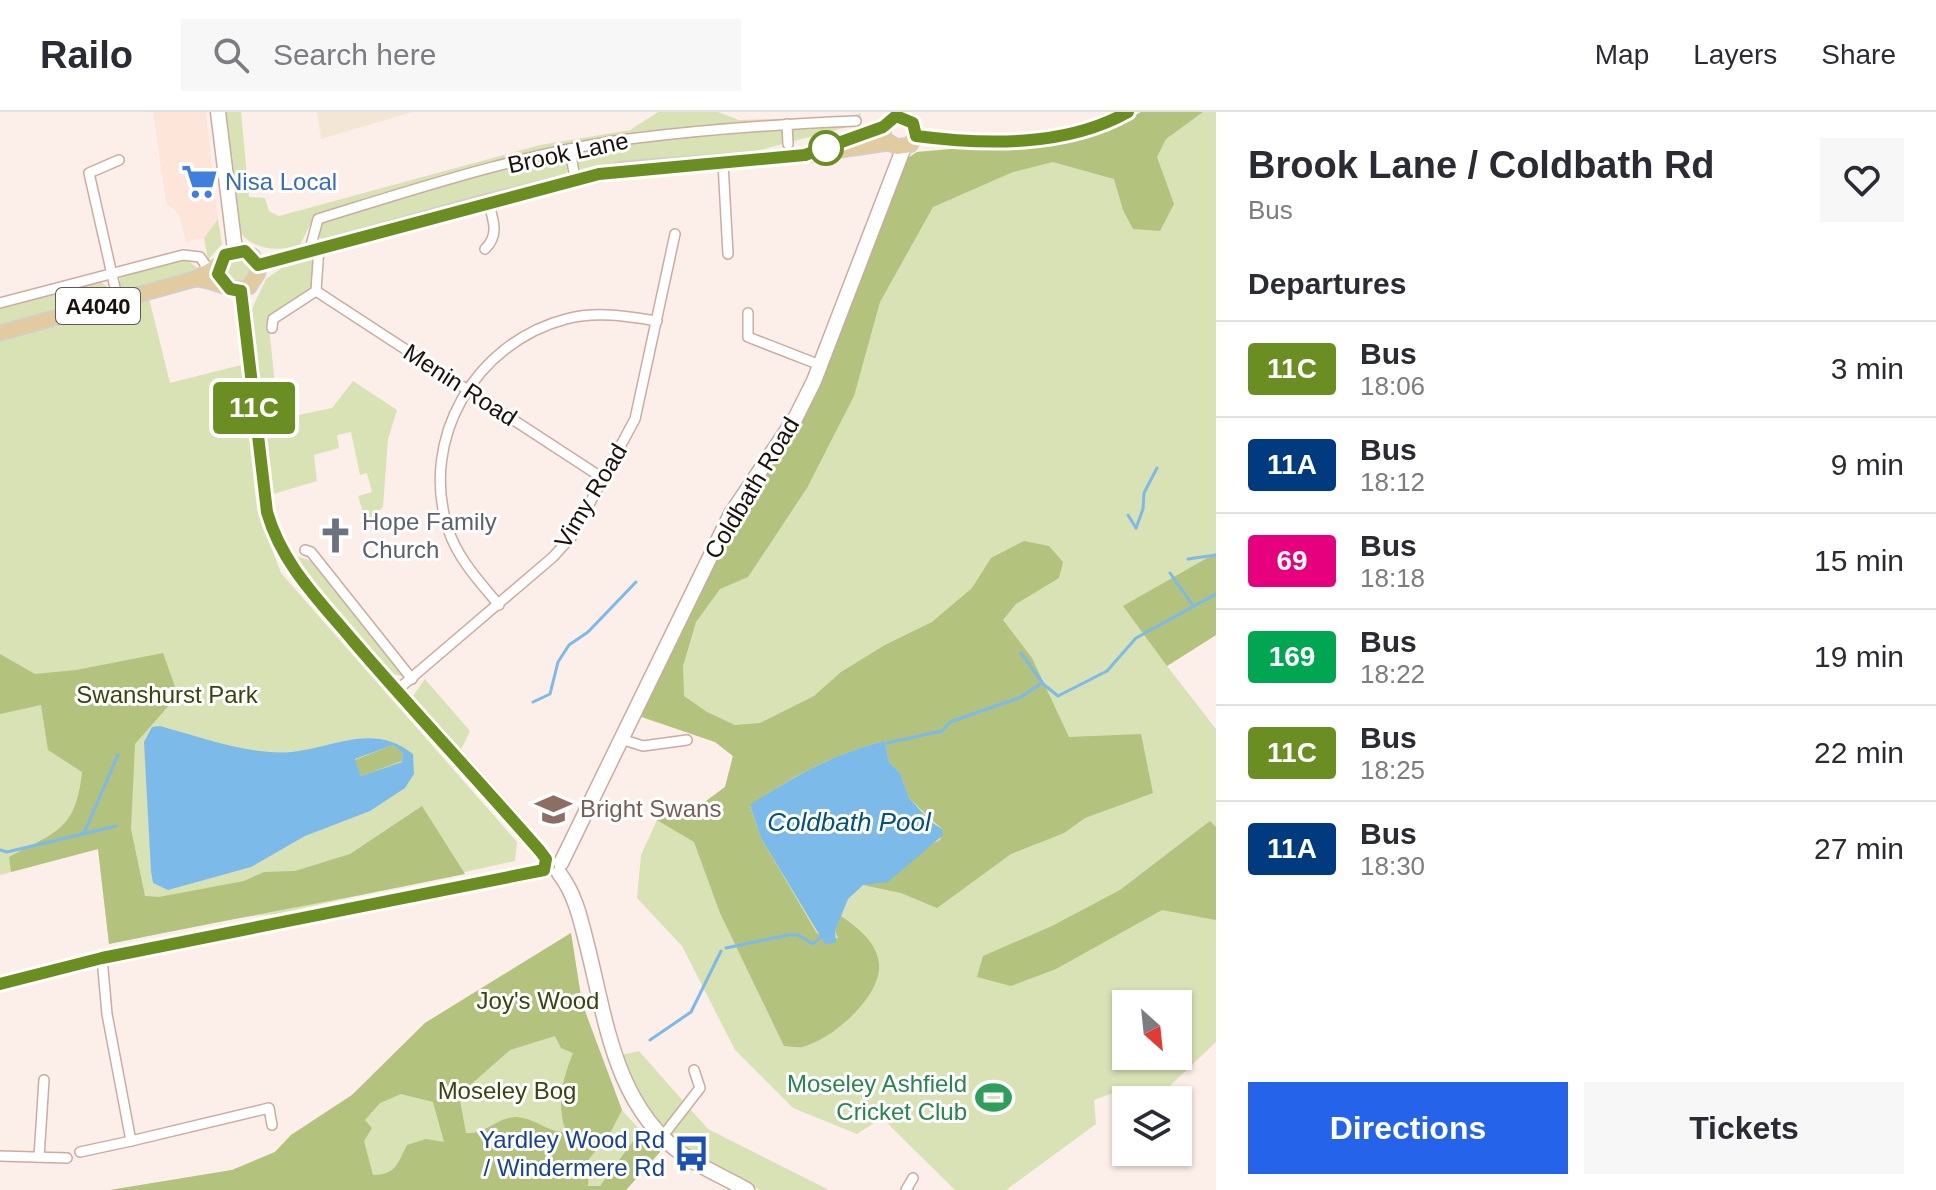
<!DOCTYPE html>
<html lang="en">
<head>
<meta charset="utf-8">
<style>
	:root { --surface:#fff; --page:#f7f7f7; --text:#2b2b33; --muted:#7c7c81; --line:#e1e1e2; --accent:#2563eb }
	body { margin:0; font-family:Arial,sans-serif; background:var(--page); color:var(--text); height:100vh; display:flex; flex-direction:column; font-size:30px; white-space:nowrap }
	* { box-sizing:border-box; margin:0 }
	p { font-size:26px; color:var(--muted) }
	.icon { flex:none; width:44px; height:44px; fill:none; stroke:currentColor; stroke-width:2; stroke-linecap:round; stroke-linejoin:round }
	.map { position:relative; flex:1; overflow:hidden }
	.sheet { display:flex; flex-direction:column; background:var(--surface); width:720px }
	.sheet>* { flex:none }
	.badge { padding:0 16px; border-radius:6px; font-size:28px; line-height:52px }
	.needle { width:52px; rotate:153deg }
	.tools { position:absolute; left:1112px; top:878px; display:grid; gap:16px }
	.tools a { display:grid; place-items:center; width:80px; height:80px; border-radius:0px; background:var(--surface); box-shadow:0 2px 6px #0004; font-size:40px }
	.map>.badge { position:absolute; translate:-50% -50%; box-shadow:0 0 0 4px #fff }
	h2 { padding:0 32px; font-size:30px; line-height:72px }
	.round { display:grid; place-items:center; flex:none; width:84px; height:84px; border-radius:0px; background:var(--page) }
	.head { display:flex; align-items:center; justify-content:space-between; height:136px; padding:0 32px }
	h1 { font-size:38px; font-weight:700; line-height:60px }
	.button { display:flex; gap:16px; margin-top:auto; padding:16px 32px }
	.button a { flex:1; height:92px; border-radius:0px; background:var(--accent); color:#fff; font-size:32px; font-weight:700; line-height:92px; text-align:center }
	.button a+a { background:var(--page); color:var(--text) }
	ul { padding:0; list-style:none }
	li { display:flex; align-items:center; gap:24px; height:96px; padding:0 32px; border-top:2px solid var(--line) }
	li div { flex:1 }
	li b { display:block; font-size:30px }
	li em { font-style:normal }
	li .badge { min-width:88px; font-weight:700; text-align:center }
	header { display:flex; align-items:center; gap:48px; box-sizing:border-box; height:112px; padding:0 40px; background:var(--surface); border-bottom:2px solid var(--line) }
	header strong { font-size:38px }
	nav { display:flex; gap:44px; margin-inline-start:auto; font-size:28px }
	.search { width:560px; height:72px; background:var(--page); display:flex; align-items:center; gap:20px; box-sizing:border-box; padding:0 28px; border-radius:0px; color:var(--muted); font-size:30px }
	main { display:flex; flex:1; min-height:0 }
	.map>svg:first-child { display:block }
	.built { fill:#fde5da }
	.education { fill:#f3e6d2 }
	.green { fill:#d8e2b5; fill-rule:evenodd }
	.forest { fill:#b3c27c; fill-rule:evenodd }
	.water { fill:#7bbae9; fill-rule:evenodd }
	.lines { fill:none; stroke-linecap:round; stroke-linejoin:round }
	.stream { stroke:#7bbae9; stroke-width:3 }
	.street-casing { stroke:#cbac9e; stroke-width:12 }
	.secondary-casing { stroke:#cbac9e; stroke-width:17 }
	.primary-casing { stroke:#d1cfce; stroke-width:17 }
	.street { stroke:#fff; stroke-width:9 }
	.secondary { stroke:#fff; stroke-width:14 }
	.primary { stroke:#e3cba1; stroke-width:14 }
	.line-casing { stroke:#fff; stroke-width:18 }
	.line { stroke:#6b8e23; stroke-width:12 }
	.stop-dot { fill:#fff; stroke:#6b8e23; stroke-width:4 }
	.labels { text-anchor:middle; stroke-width:6; stroke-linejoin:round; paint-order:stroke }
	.shield { fill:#fff; stroke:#5f5855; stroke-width:2 }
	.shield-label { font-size:22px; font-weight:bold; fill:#1b110c }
	.street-label { font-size:24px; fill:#1b110c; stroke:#fff }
	.shop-label { font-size:24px; fill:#366cbe; stroke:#fff; text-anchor:start }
	.worship-label { font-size:24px; fill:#5b616d; stroke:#fff; text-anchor:start }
	.park-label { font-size:24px; fill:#3b430f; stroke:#fff }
	.education-label { font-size:24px; fill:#785e54; stroke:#fff; text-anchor:start }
	.leisure-label { font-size:24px; fill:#27864d; stroke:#fff; text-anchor:end }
	.transit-label { font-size:24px; fill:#164399; stroke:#fff; text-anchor:end }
	.water-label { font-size:26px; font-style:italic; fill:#00517d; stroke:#fff }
</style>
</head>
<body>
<header>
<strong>Railo</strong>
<div class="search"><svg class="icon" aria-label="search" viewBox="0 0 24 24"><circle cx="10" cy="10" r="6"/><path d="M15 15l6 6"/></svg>Search here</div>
<nav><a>Map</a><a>Layers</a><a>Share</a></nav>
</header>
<main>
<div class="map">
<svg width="1216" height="1078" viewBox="0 0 1216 1078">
	<rect width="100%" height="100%" fill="#fcefe9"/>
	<polygon class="built" points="153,0 206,0 218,107 204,126 186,130 179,102 166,91"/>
	<polygon class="education" points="317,0 412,0 321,27"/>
	<g class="green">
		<path d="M 225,0 L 241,0 L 249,85 L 265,86 L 269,99 L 279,104 L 540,33 L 630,18 L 658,0 L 718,0 L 739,8 L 849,5 L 861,1 L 859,12 L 749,41 L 653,47 L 583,59 L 577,56 L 577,34 L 560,38 L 568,55 L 566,63 L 325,128 L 319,125 L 320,112 L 328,108 L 408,85 L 407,78 L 314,105 L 300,133 C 282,140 253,138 241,121 Z"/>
		<path d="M 1141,0 L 1216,0 L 1216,523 L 1167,554 L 1216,617 L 1216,930 L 1155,988 L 1134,988 L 1129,975 L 1094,988 L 1096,1012 L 1006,1078 L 955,1078 L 882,1006 L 857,1022 L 793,996 L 735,938 L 682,834 L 637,786 L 641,743 L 657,708 L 706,689 L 725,675 L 733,644 L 715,630 L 641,605 L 693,490 L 823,265 L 908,46 L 917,40 L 1088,25 L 1108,19 ZM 1126,892 L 1178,892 L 1178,944 L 1126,944 Z"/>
		<polygon points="218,107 222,132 208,148 204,126"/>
		<polygon points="238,143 248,148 253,158 243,172 227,169 224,153"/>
		<polygon points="313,145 311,177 268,206 277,291 270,292 271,300 287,298 289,305 332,296 353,269 397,298 388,327 383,395 366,410 358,384 372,380 367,361 360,363 351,320 337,323 339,336 314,343 317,369 270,383 251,199 266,167 283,155"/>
		<polygon points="186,147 201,159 125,181 120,176 120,166 125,163"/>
		<polygon points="101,170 110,177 108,187 0,217 0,196"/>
		<polygon points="149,186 170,271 241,253 257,398 281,461 517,730 515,749 276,802 240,805 109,832 98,737 0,763 0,228"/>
		<polygon points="296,444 318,451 403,558 402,564 389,561 322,483"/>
		<polygon points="425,567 470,619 459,642 414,592 413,584"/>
		<polygon points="571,821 582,891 602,950 622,998 660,1040 626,1078 110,1078 232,1058 275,1040 291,1023 352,983 425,911"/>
		<polygon points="639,939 708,1017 829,1078 760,1078 690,1040 648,1001 621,943"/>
	</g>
	<g class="forest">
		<path d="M 1141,0 L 1203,0 L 1166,27 L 1157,45 L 1174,92 L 1160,119 L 1133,117 L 1123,98 L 1114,67 L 1053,50 L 1013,60 L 933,95 L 880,190 L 854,284 L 807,376 L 748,465 L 720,477 L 696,510 L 683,554 L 684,584 L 707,600 L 735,613 L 760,611 L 814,584 L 841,560 L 885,533 L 932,510 L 972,476 L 991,446 L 1024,429 L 1049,434 L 1063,450 L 1059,466 L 1016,492 L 1003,508 L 1032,546 L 1069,625 L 1141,622 L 1153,681 L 1085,706 L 1064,721 L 1011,742 L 937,796 L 901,781 L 863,773 L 888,769 L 926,735 L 940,728 L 942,717 L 909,686 L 900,661 L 889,650 L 885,629 C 836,641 791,664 750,694 L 761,726 L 816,820 L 824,827 L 838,826 L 835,819 L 841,804 C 858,816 877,830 879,852 C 882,884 832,928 802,935 C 797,936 789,934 784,934 L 720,801 L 694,730 L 657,708 L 706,689 L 725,675 L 733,644 L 715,630 L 642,605 L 644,598 L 749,379 L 823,265 L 908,46 L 917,40 L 1088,25 L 1108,19 Z"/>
		<polygon points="1216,441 1216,523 1167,554 1123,494"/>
		<path d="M 163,541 L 178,583 L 135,632 L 131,717 L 145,784 L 159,785 L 244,769 L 264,760 L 295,759 L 350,742 L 422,694 L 465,762 C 346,787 228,807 109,832 L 98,737 L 11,760 L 9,745 C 56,720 76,718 82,660 L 48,638 L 41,593 L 0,602 L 0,542 L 35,562 L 76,558 Z"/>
		<polygon points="393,633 403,641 402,649 361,664 355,648"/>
		<polygon points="1210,709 1216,715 1216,808 1162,798 1056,857 1011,874 977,865 983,844 1052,814 1120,778"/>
		<path d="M 571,821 L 582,891 L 622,998 L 610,1021 L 589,1047 L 588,1074 L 600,1074 L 642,1017 L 660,1040 L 626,1078 L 110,1078 L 232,1058 L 275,1040 L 291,1023 L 352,983 L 425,911 ZM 555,924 L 561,936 L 573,941 C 562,969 556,991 566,1020 C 548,1021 534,1005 515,1005 C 496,1006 486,1022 466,1021 L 459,983 L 510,938 ZM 401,982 L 433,990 L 444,1030 L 426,1027 L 407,1033 C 397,1052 396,1063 373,1063 L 364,1029 L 372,1016 L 365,1008 L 380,991 Z"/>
	</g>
	<g class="water">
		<path d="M 160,614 C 196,624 232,637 270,640 C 323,645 367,605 413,642 L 414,662 L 405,676 L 370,699 L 305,724 L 251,755 L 168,778 L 153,771 L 151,759 L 144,630 L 152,615 ZM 393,633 L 403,641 L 402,650 L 361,664 L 355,647 Z"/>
		<path d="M 885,629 L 889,650 L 900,661 L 909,686 L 931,710 L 942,717 L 943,723 L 888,770 L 863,773 L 848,787 L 835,819 L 836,831 L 825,832 L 761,726 L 750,693 C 792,665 835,641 885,629 Z"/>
	</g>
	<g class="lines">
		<g class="stream">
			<polyline points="1128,403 1136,416"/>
			<polyline points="1136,416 1143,397 1144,381 1157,356"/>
			<polyline points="1188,447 1216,443"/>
			<polyline points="1170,461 1192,492"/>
			<polyline points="1021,541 1042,570"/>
			<polyline points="533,590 550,582 558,550 569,533 588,520 636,470"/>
			<polyline points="887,631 942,619 950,610 1021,585 1042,571 1058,584 1107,559 1136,526 1216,482"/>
			<polyline points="84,721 118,643"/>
			<polyline points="0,738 7,740 116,714"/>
			<polyline points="726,836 788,823 798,823 813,832 822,824"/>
			<polyline points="650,928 691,900 721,839"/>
		</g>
		<defs>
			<g id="street">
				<polyline points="787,12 788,32"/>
				<polyline points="570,37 575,67"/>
				<polyline points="723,51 728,142"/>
				<path d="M 310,137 L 318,107 C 418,76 534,38 637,26 C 710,17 783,12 856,9"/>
				<path d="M 485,137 C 500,122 493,108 488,89"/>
				<polyline points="316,179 604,367"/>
				<polyline points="118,189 89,61 119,48"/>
				<polyline points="0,191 183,143 200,145 209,158"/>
				<polyline points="748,201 748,225 820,253"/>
				<polyline points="272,216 273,207 316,179 319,135"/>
				<polyline points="305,438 311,440 412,567"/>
				<path d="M 499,493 C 479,469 458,447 448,417 C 419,327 475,231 566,207 C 596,199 627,204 657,209"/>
				<polyline points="396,579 553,445 572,424 635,307 675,122"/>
				<polyline points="624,628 643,634 687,628"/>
				<polyline points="662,1025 700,976 694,958"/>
				<polyline points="131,1029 269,996 272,1013"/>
				<polyline points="80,1040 131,1029 107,902 102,846"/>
				<polyline points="0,1044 67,1046"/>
				<polyline points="39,1045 44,968"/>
				<polyline points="906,1078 913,1066"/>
			</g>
			<g id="secondary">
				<polyline points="218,0 235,138"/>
				<path d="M 916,24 C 985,33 1066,35 1128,0"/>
				<path d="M 241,179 L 267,400 C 282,453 319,489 354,530 C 415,601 480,668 540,739 L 546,747 L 544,758"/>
				<polyline points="561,751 731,402 796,305 814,269 904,35"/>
				<path d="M 559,761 C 577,784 582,814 589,841 C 607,915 617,994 682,1042 C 702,1056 726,1066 747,1078"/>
				<polyline points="0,872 102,846 544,758"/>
			</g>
			<g id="primary">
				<polyline points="837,33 883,15 896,4 913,11 916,24 910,33 897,35 884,27 883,15"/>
				<polyline points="258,153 488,89 623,57 805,43 888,31"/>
				<path d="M 195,167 C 214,167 232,182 249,175 L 258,161 L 253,144 L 240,138 L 225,143 L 218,158 L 222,171"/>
				<polyline points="0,221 195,167 219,153"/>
			</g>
		</defs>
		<use href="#street" class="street-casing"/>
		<use href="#secondary" class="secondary-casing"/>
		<use href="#primary" class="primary-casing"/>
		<use href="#street" class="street"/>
		<use href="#secondary" class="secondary"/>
		<use href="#primary" class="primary"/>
	</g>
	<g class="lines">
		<defs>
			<path id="line" d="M 0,872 L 102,846 L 544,758 L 546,747 L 540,739 C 479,669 415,601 354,530 C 320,489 282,453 267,400 L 241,179 L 230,177 L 218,162 L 225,143 L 245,139 L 258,153 L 262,152 L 599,62 L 805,43 L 883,15 L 896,4 L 913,11 L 916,24 C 985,33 1066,35 1128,0"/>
		</defs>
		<use href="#line" class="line-casing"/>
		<use href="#line" class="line"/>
	</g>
	<defs>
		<symbol id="supermarket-bare" viewBox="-9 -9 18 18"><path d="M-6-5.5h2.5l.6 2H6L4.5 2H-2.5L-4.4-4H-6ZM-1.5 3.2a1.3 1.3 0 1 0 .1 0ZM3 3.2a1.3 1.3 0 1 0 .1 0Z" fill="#3f7fe0" stroke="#fff" stroke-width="2.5" paint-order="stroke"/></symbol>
		<symbol id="church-bare" viewBox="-9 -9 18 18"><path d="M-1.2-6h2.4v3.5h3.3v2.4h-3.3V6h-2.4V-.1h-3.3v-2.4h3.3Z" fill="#6b7280" stroke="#fff" stroke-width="2.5" paint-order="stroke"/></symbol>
		<symbol id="school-bare" viewBox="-9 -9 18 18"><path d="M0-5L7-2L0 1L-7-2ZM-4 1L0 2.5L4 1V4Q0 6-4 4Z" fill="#8d6e63" stroke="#fff" stroke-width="2.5" paint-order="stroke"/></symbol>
		<symbol id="stadium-bare" viewBox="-9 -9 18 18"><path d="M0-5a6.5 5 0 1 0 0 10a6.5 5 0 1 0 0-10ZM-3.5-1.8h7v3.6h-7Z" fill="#2e9e5b" stroke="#fff" stroke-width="2.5" paint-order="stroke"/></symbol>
		<symbol id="bus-bare" viewBox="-9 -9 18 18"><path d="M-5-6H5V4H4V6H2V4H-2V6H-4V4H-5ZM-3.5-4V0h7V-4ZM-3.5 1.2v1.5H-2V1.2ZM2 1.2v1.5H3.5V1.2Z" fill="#1a4fb4" stroke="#fff" stroke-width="2.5" paint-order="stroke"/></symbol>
	</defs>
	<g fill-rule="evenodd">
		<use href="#supermarket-bare" x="174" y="44" width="51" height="51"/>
		<use href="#church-bare" x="310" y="398" width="51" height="51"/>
		<use href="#school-bare" x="528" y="672" width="51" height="51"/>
		<use href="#stadium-bare" x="968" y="960" width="51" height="51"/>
		<use href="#bus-bare" x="666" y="1016" width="51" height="51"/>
	</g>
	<circle class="stop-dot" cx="826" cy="36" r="16"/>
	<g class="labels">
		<rect class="shield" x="56" y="176" width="84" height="36" rx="6"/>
		<g class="shield-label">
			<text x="98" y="202">A4040</text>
		</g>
		<g class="street-label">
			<text transform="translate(568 41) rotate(-12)" y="8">Brook Lane</text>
			<text transform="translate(460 273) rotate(33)" y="8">Menin Road</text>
			<text transform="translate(752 376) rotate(-59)" y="8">Coldbath Road</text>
			<text transform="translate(591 384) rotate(-59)" y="8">Vimy Road</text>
		</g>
		<g class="shop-label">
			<text x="225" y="78">Nisa Local</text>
		</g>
		<g class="worship-label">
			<text x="362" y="418">Hope Family<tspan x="362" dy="28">Church</tspan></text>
		</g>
		<g class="park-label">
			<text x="167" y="591">Swanshurst Park</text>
			<text x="538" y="897">Joy's Wood</text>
			<text x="507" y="987">Moseley Bog</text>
		</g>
		<g class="education-label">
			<text x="580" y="705">Bright Swans</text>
		</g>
		<g class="leisure-label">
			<text x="967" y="980">Moseley Ashfield<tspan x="967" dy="28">Cricket Club</tspan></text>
		</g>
		<g class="transit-label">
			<text x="665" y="1036">Yardley Wood Rd<tspan x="665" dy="28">/ Windermere Rd</tspan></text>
		</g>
		<g class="water-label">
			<text x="849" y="719">Coldbath Pool</text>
		</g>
	</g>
</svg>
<div class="tools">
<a><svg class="needle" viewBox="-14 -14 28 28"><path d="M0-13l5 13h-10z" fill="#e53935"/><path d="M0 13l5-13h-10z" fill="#7c7c81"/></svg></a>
<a><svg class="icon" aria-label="layers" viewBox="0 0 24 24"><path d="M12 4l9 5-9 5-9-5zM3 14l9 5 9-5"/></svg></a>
</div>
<b class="badge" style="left:254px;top:296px;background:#6b8e23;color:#fff">11C</b>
</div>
<section class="sheet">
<div class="head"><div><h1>Brook Lane / Coldbath Rd</h1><p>Bus</p></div><a class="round"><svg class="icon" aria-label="heart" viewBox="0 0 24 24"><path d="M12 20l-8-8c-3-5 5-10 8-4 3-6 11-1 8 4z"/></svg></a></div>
<h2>Departures</h2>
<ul>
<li><span class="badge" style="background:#6b8e23;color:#fff">11C</span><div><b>Bus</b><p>18:06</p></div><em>3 min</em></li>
<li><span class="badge" style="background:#003b80;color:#fff">11A</span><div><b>Bus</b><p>18:12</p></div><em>9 min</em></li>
<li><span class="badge" style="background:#e6007e;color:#fff">69</span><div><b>Bus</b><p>18:18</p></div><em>15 min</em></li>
<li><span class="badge" style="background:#00a651;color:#fff">169</span><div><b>Bus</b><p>18:22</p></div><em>19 min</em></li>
<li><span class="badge" style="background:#6b8e23;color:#fff">11C</span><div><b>Bus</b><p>18:25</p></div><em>22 min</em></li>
<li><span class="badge" style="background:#003b80;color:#fff">11A</span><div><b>Bus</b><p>18:30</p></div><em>27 min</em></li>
</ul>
<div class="button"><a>Directions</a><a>Tickets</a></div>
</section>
</main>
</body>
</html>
